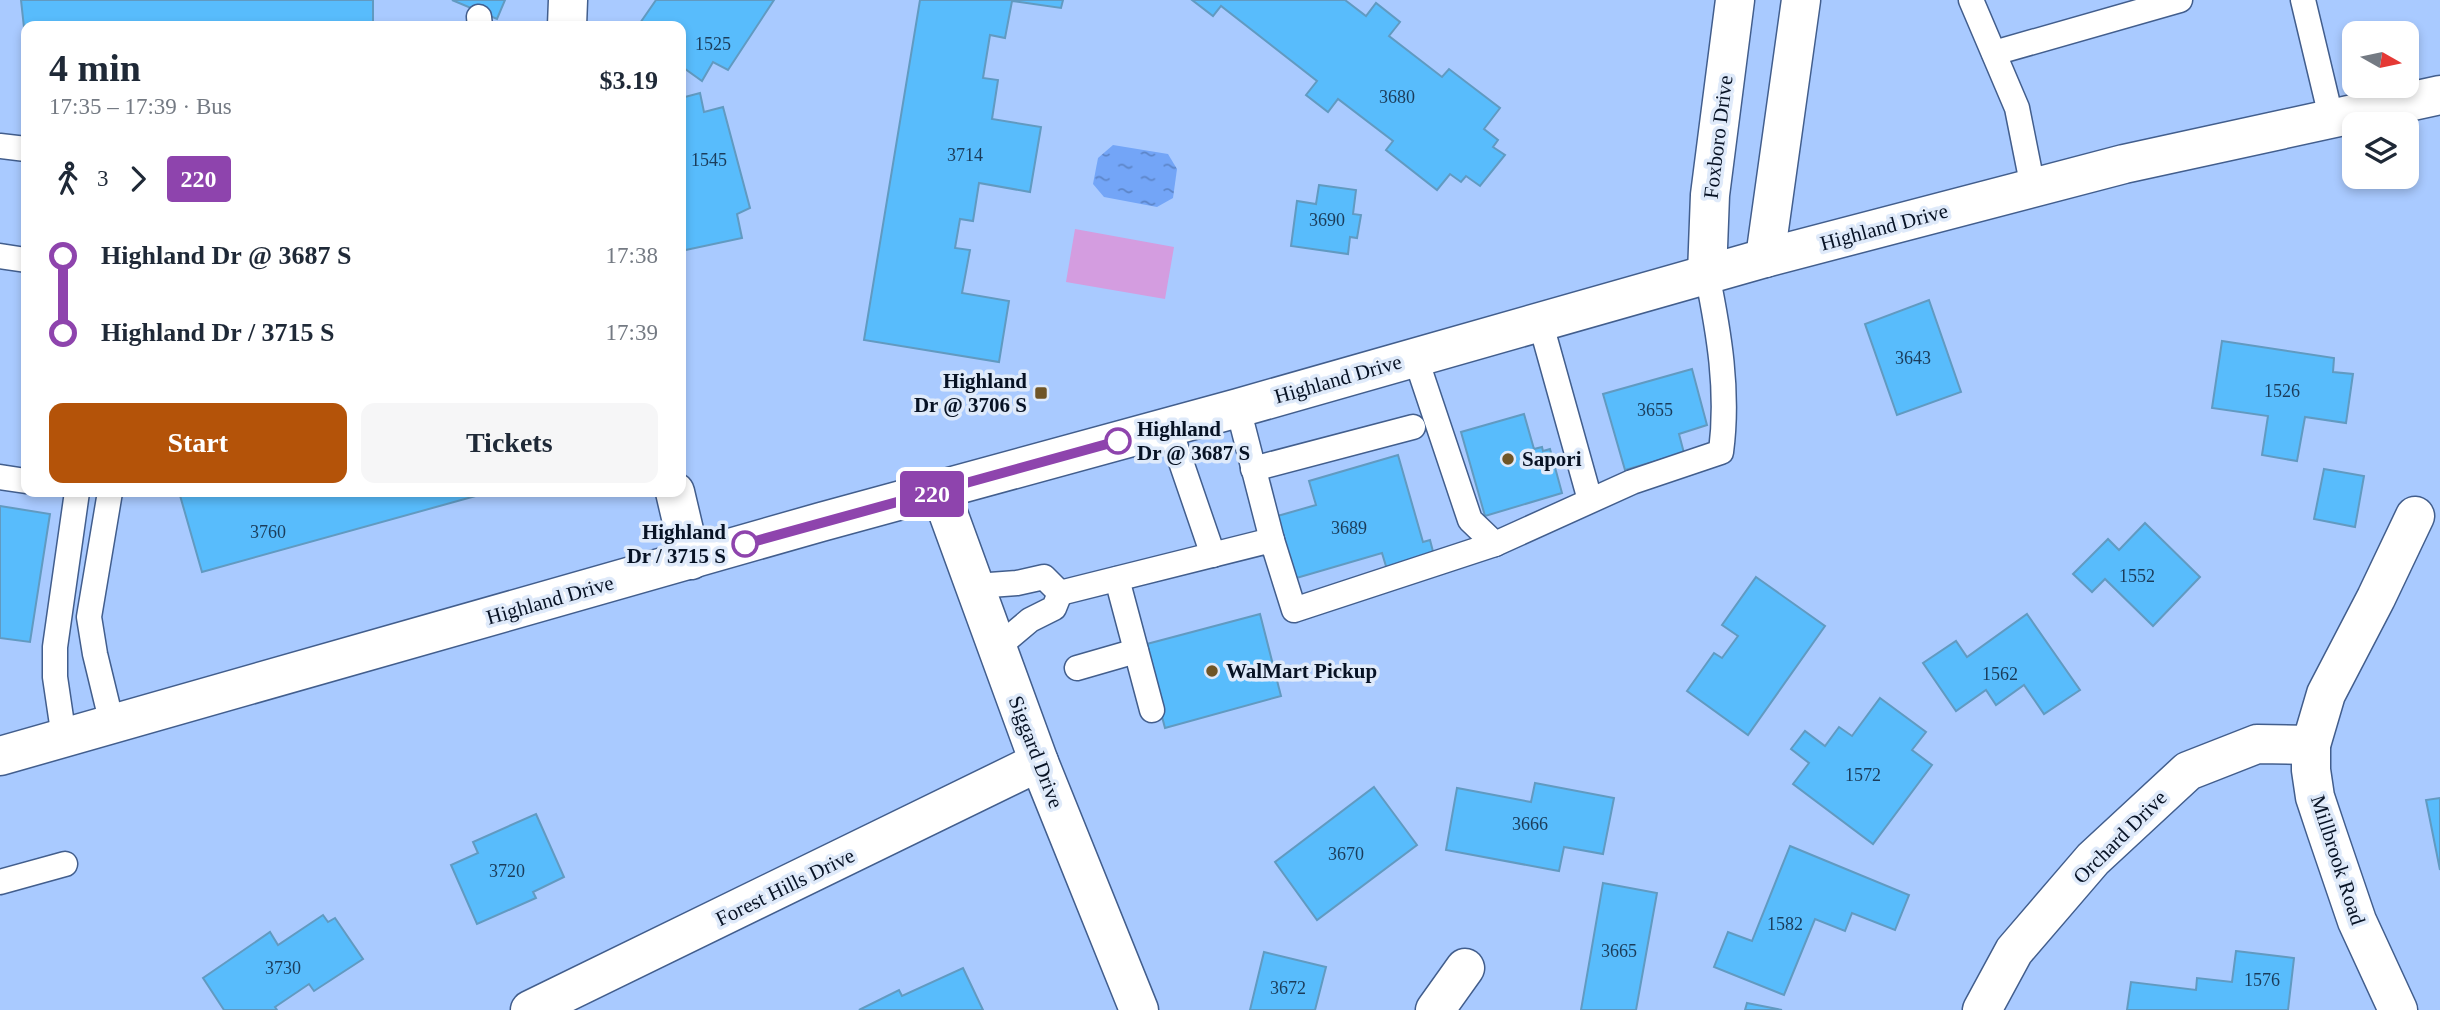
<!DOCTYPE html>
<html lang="en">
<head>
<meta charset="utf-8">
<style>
	:root { --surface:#fff; --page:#f6f6f7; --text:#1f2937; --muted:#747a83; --accent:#b45309 }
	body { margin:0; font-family:"Times New Roman",serif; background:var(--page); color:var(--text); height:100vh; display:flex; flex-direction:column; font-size:26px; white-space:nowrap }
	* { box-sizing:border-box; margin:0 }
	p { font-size:23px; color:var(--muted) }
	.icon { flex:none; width:38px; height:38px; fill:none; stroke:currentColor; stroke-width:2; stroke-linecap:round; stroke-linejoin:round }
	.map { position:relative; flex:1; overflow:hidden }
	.drawer { position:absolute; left:21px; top:21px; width:665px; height:476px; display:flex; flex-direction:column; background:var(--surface); border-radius:14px; box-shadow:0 4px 10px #0003 }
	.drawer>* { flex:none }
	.badge { padding:0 14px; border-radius:5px; font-size:24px; line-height:46px }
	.needle { width:46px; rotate:99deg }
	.tools { position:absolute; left:2342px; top:21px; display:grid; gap:14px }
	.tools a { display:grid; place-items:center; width:77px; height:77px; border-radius:14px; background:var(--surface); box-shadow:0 4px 10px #0003; font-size:35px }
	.map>.badge { position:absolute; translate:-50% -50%; box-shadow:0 0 0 4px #fff }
	.legs { display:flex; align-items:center; gap:10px; height:77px; padding:0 28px; font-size:23px }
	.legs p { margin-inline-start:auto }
	.summary { display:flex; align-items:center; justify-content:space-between; height:119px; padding:0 28px }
	h1 { font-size:38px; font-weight:700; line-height:52px }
	.cta { display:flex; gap:14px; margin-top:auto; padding:14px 28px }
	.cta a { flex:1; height:80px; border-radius:14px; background:var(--accent); color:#fff; font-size:28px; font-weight:700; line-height:80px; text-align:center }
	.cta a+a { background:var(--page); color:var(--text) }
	ul { padding:0 28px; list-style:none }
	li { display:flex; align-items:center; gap:24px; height:77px; font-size:26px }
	li i { display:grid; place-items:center; width:10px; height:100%; margin:0 9px; background:currentColor }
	li i::after { content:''; width:18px; height:18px; margin:-9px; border:5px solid; border-radius:50%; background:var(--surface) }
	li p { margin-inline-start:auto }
	li:first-child i { background:linear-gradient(#0000 50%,currentColor 0) }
	li:last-child i { background:linear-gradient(currentColor 50%,#0000 0) }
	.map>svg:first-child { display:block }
	.park { fill:#d49de0 }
	.water { fill:url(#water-ripples) }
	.building { fill:#58bcfc; stroke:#619ac1; stroke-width:2 }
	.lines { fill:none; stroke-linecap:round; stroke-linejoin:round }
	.service-casing { stroke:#425e8d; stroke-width:27 }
	.minor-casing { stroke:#425e8d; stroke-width:41 }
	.tertiary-casing { stroke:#425e8d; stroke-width:41 }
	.secondary-casing { stroke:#425e8d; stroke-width:41 }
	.service { stroke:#fff; stroke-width:24 }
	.minor { stroke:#fff; stroke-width:38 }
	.tertiary { stroke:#fff; stroke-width:38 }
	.secondary { stroke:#fff; stroke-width:38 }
	.line-1-casing { stroke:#fff; stroke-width:16 }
	.line-1 { stroke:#8e44ad; stroke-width:10 }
	.poi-dot { fill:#6f5527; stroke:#dfeafa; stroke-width:2.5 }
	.stop-1-dot { fill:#fff; stroke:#8e44ad; stroke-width:3.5 }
	.labels { text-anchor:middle; stroke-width:7; stroke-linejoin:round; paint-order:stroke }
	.number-label { font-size:18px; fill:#1b3c5a }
	.street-label { font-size:21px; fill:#071224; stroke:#dfeafa }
	.poi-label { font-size:21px; font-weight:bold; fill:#071224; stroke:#dfeafa; text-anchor:start }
	.stop-label { font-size:21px; font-weight:bold; fill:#071224; stroke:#dfeafa; text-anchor:start }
</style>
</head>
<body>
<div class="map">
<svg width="2440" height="1010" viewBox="0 0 2440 1010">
	<defs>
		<pattern id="water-ripples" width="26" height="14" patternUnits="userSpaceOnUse" patternTransform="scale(1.75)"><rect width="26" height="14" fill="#73a5f7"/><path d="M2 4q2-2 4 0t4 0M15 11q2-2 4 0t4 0" fill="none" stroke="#5c85c8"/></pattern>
	</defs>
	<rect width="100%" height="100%" fill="#a9caff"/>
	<polygon class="park" points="1075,229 1174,247 1165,299 1066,282"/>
	<polygon class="water" points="1113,145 1168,154 1177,169 1173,198 1157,207 1104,197 1093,184 1098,158"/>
	<g class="building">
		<polygon points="21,0 373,0 373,26 26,26 26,46"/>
		<polygon points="452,0 505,0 497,19"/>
		<polygon points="656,0 774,0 728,70 713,62 702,81 681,66 681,26 638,26"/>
		<polygon points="920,0 1063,0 1061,8 1012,1 1005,38 990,35 983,78 998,80 992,119 1041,127 1030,192 979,183 973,221 960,219 955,248 970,250 962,293 1009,301 999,362 864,340"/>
		<polygon points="1192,0 1345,0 1366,16 1376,3 1400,22 1389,36 1442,77 1449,69 1500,108 1484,129 1498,140 1493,147 1505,155 1480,186 1466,176 1461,182 1450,174 1437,190 1386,150 1393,141 1338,99 1328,112 1306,95 1317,81 1221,6 1213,16"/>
		<polygon points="700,93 704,112 723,107 750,208 737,214 742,238 681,251 681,98"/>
		<polygon points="1319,185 1356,190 1353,214 1361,215 1357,238 1350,237 1348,254 1291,246 1297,201 1316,204"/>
		<polygon points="1929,300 1961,392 1897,415 1865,324"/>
		<polygon points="2222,341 2334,358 2333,372 2353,374 2346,423 2305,417 2297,461 2262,455 2268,416 2212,408"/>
		<polygon points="1692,369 1707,425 1679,434 1684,453 1625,470 1603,394"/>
		<polygon points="1524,414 1534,449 1542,447 1543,451 1550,449 1562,493 1485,516 1461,432"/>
		<polygon points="1398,455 1423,542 1430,540 1435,559 1388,573 1382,553 1293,579 1274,517 1316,505 1309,481"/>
		<polygon points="2324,469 2364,476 2355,527 2314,519"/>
		<polygon points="179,492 490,492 202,572"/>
		<polygon points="0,506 50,514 30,642 0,638"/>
		<polygon points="2145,523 2200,577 2153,626 2105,579 2092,592 2073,574 2108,539 2119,550"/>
		<polygon points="1756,577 1825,626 1748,735 1687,691 1714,653 1722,658 1738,636 1722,625"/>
		<polygon points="1260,614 1281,696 1165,728 1143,645"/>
		<polygon points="2027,614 2080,690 2044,714 2024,685 1996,705 1986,690 1956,711 1923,663 1956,641 1967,657"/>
		<polygon points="1880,698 1926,732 1912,750 1932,765 1873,844 1793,784 1809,763 1791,749 1805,731 1825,746 1839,727 1852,736"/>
		<polygon points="1535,783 1614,798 1603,854 1564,847 1559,871 1446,850 1457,788 1531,802"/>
		<polygon points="1374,787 1417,845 1317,920 1275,862"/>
		<polygon points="2440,798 2440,870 2426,800"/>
		<polygon points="536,814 564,877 533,892 536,898 477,924 451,865 478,853 473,842"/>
		<polygon points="1790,846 1909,895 1895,930 1852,913 1845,931 1815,919 1784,995 1714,967 1728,932 1752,941"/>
		<polygon points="1603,883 1657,893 1636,1010 1581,1010"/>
		<polygon points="323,915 328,922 335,918 363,959 314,991 309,984 275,1007 277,1010 224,1010 203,978 270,932 278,945"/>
		<polygon points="2236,951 2294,958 2288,1010 2127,1010 2131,982 2196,990 2197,978 2232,982"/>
		<polygon points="1264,952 1326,967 1315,1010 1250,1010"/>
		<polygon points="963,968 983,1010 859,1010 899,990 902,996"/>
		<polygon points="1747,1003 1782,1010 1745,1010"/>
	</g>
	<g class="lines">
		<defs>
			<g id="service">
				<polyline points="1971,0 2017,108 2033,188"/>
				<polyline points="2303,0 2331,117"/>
				<polyline points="479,17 480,26"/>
				<polyline points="1994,53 2180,0"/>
				<polyline points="0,146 26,149"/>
				<polyline points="0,256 26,260"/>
				<polyline points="1540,321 1590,500"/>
				<path d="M 1415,356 L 1470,520 L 1495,544 L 1632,482 L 1721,452 C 1729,391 1719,333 1707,274"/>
				<polyline points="1238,408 1272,540"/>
				<polyline points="1169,427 1213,555"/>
				<polyline points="1253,469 1413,427"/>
				<polyline points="0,477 26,481"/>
				<polyline points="110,492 89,617 95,654 112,724"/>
				<polyline points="1117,579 1152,710"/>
				<polyline points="976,586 1017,583 1044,577 1060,593"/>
				<polyline points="1060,593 1272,540 1294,610 1495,544"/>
				<polyline points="998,647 1030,620 1054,608 1060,593"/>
				<polyline points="1077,668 1136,651"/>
				<polyline points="64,738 55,677 55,647 77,492"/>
				<polyline points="0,882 65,864"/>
			</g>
			<g id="minor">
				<polyline points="567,26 568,0"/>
				<polyline points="1765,258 1801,0"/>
				<polyline points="1707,274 1710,195 1735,0"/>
				<polyline points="675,492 691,560"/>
				<polyline points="530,1010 1039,762"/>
				<polyline points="1435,1010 1465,968"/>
				<polyline points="1982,1010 2014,951 2093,859 2188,771 2257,744 2311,745"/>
				<polyline points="2398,1010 2357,921 2327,833 2315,797 2311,770 2311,745 2326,694 2376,598 2415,516"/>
			</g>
			<polyline id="tertiary" points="940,491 1039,762 1139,1010"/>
			<polyline id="secondary" points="0,756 821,522 1238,408 1765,258 2124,164 2440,95"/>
		</defs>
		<use href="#service" class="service-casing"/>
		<use href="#minor" class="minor-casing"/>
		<use href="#tertiary" class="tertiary-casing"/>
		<use href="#secondary" class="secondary-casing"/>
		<use href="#service" class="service"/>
		<use href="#minor" class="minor"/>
		<use href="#tertiary" class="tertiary"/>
		<use href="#secondary" class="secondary"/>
	</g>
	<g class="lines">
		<defs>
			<polyline id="line-1" points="745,544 1118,441"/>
		</defs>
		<use href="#line-1" class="line-1-casing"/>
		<use href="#line-1" class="line-1"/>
	</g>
	<g class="poi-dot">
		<rect x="1034" y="386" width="14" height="14" rx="3.5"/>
		<circle cx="1508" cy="459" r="7"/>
		<circle cx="1212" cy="671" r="7"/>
	</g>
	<g class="stop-1-dot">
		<circle cx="1118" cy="441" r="12"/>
		<circle cx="745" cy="544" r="12"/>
	</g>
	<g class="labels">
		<g class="number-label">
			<text x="713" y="50">1525</text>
			<text x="1397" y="103">3680</text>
			<text x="965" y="161">3714</text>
			<text x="709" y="166">1545</text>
			<text x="1327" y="226">3690</text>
			<text x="1913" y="364">3643</text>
			<text x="2282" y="397">1526</text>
			<text x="1655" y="416">3655</text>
			<text x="1349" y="534">3689</text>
			<text x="268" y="538">3760</text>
			<text x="2137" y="582">1552</text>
			<text x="2000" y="680">1562</text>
			<text x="1863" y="781">1572</text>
			<text x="1530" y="830">3666</text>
			<text x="1346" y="860">3670</text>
			<text x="507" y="877">3720</text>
			<text x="1785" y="930">1582</text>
			<text x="1619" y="957">3665</text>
			<text x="283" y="974">3730</text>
			<text x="2262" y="986">1576</text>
			<text x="1288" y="994">3672</text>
		</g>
		<g class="street-label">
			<text transform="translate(1718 137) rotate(-83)" y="7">Foxboro Drive</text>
			<text transform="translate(1884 227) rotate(-15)" y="7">Highland Drive</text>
			<text transform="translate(1338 379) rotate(-16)" y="7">Highland Drive</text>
			<text transform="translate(550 600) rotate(-16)" y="7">Highland Drive</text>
			<text transform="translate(1036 752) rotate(69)" y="7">Siggard Drive</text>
			<text transform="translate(2120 837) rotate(-45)" y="7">Orchard Drive</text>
			<text transform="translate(2338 860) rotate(72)" y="7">Millbrook Road</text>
			<text transform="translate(785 887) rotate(-26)" y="7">Forest Hills Drive</text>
		</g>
		<g class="poi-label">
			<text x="1027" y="388" text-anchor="end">Highland<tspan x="1027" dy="24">Dr @ 3706 S</tspan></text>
			<text x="1522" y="466">Sapori</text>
			<text x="1226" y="678">WalMart Pickup</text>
		</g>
		<g class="stop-label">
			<text x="1137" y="436">Highland<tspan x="1137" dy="24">Dr @ 3687 S</tspan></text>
			<text x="726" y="539" text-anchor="end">Highland<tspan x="726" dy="24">Dr / 3715 S</tspan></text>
		</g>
	</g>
</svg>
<div class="tools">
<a><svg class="needle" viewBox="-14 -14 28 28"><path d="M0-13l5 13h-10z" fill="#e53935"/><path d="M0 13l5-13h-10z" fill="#747a83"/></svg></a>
<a><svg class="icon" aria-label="layers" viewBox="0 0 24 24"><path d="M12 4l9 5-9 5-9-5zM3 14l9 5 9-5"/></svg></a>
</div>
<b class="badge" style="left:932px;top:494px;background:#8e44ad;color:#fff">220</b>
<section class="drawer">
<div class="summary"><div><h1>4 min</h1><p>17:35 – 17:39 · Bus</p></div><b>$3.19</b></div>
<div class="legs"><svg class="icon" aria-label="walk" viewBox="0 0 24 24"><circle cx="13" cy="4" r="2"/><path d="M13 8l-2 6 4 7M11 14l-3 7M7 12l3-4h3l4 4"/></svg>3<svg class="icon" aria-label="forward" viewBox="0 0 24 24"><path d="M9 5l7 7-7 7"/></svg><b class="badge" style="background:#8e44ad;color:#fff">220</b></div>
<ul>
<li><i style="color:#8e44ad"></i><b>Highland Dr @ 3687 S</b><p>17:38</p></li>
<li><i style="color:#8e44ad"></i><b>Highland Dr / 3715 S</b><p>17:39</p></li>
</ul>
<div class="cta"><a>Start</a><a>Tickets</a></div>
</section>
</div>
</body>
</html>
